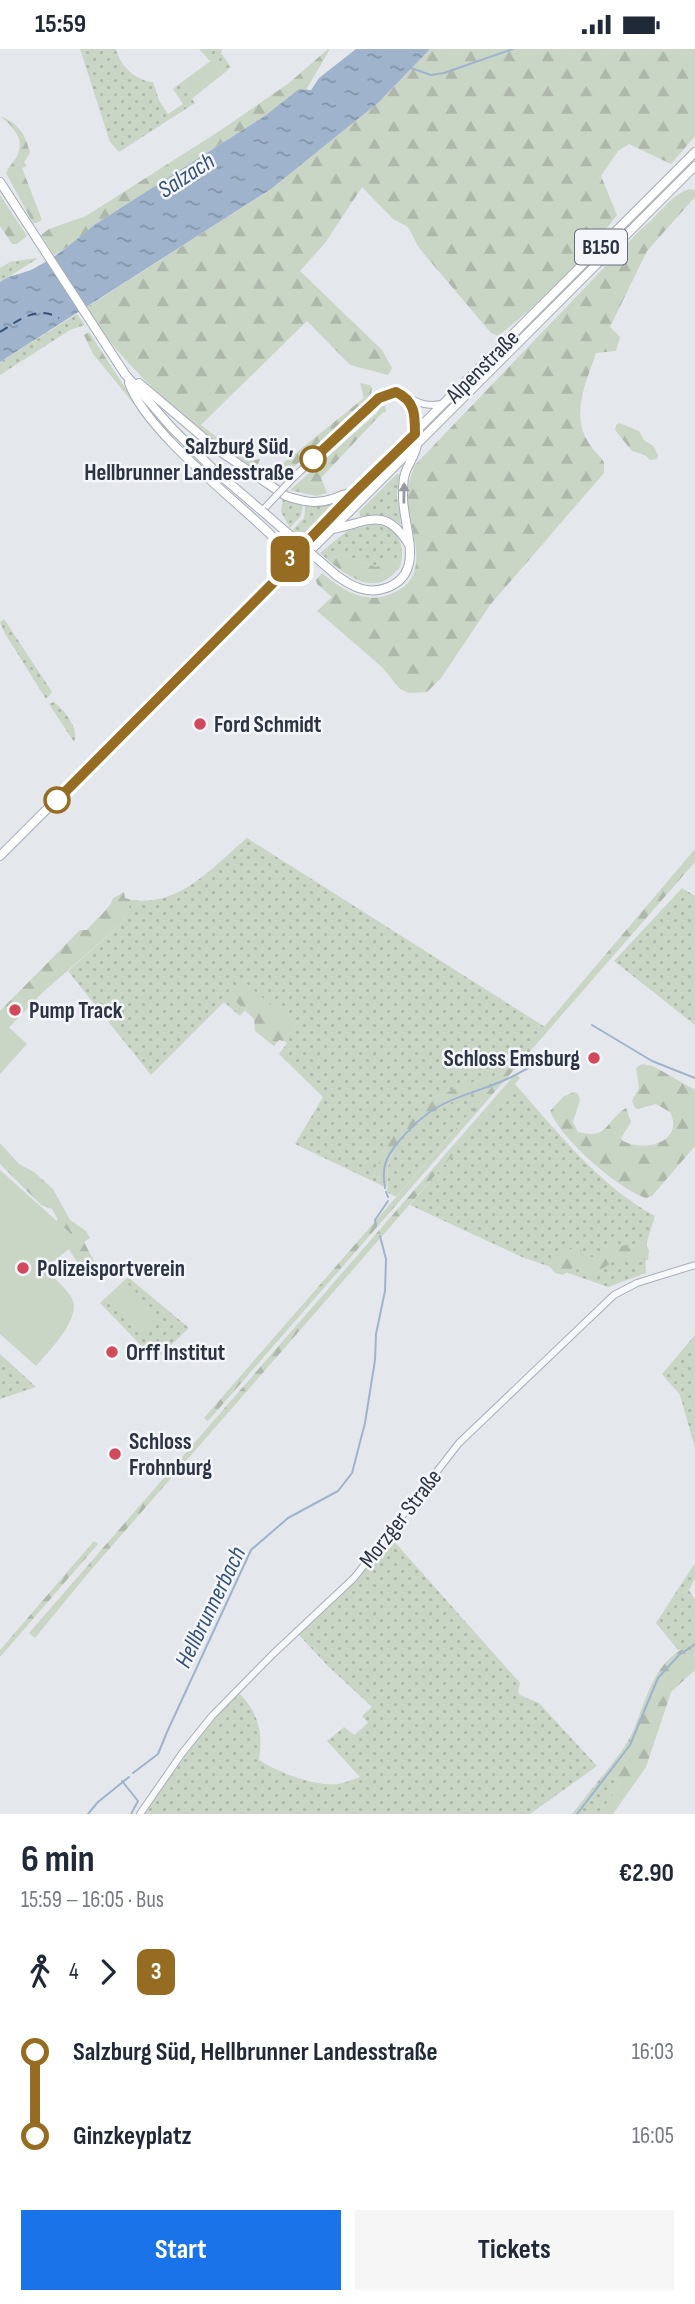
<!DOCTYPE html>
<html lang="en">
<head>
<meta charset="utf-8">
<style>
	:root { --surface:#fff; --page:#f6f6f7; --text:#1f2937; --muted:#747a83; --accent:#1a73e8 }
	body { margin:0; font-family:"Sofia Sans Condensed",sans-serif; background:var(--page); color:var(--text); height:100vh; display:flex; flex-direction:column; font-size:26px; white-space:nowrap }
	* { box-sizing:border-box; margin:0 }
	p { font-size:23px; color:var(--muted) }
	.icon { flex:none; width:38px; height:38px; fill:none; stroke:currentColor; stroke-width:2; stroke-linecap:round; stroke-linejoin:round }
	.map { position:relative; height:1765px; overflow:hidden }
	.panel { display:flex; flex-direction:column; background:var(--surface); flex:1 }
	.panel>* { flex:none }
	.badge { padding:0 14px; border-radius:10px; font-size:24px; line-height:46px }
	.map>.badge { position:absolute; translate:-50% -50%; box-shadow:0 0 0 4px #fff }
	.legs { display:flex; align-items:center; gap:10px; height:77px; padding:0 21px; font-size:23px }
	.legs p { margin-inline-start:auto }
	.overview { display:flex; align-items:center; justify-content:space-between; height:119px; padding:0 21px }
	h1 { font-size:38px; font-weight:700; line-height:52px }
	.primary-button { display:flex; gap:14px; margin-top:auto; padding:14px 21px }
	.primary-button a { flex:1; height:80px; border-radius:0px; background:var(--accent); color:#fff; font-size:28px; font-weight:700; line-height:80px; text-align:center }
	.primary-button a+a { background:var(--page); color:var(--text) }
	ul { padding:0 21px; list-style:none }
	li { display:flex; align-items:center; gap:24px; height:84px; font-size:26px }
	li i { display:grid; place-items:center; width:10px; height:100%; margin:0 9px; background:currentColor }
	li i::after { content:''; width:18px; height:18px; margin:-9px; border:5px solid; border-radius:50%; background:var(--surface) }
	li p { margin-inline-start:auto }
	li:first-child i { background:linear-gradient(#0000 50%,currentColor 0) }
	li:last-child i { background:linear-gradient(currentColor 50%,#0000 0) }
	.status { display:flex; justify-content:space-between; align-items:center; height:49px; padding:0 35px; background:var(--surface); direction:ltr }
	.status svg { height:19px; fill:currentColor }
	.map>svg:first-child { display:block }
	.grass { fill:url(#grass-dots) }
	.forest { fill:url(#forest-firs) }
	.pitch { fill:#c9d6c5 }
	.water { fill:url(#water-ripples) }
	.lines { fill:none; stroke-linecap:round; stroke-linejoin:round }
	.stream { stroke:#9fb4cc; stroke-width:2 }
	.ferry { stroke:#34527a; stroke-width:2; stroke-dasharray:9 7; stroke-linecap:butt }
	.minor-casing { stroke:#a9aeb7; stroke-width:8 }
	.major-casing { stroke:#a3abb8; stroke-width:10 }
	.minor { stroke:#f7f8fa; stroke-width:6 }
	.major { stroke:#fff; stroke-width:8 }
	.minor-bridge-casing { stroke:#a9aeb7; stroke-width:8; stroke-linecap:butt }
	.major-bridge-casing { stroke:#a3abb8; stroke-width:10; stroke-linecap:butt }
	.minor-bridge { stroke:#f7f8fa; stroke-width:6 }
	.major-bridge { stroke:#fff; stroke-width:8 }
	.oneway { fill:#959aa2 }
	.line-1-casing { stroke:#fff; stroke-width:16 }
	.line-1 { stroke:#966c22; stroke-width:10 }
	.stop-1-dot { fill:#fff; stroke:#966c22; stroke-width:3.5 }
	.poi-dot { fill:#d1495b; stroke:#f4f6f9; stroke-width:2.5 }
	.labels { text-anchor:middle; stroke-width:5; stroke-linejoin:round; paint-order:stroke }
	.shield { fill:#f4f6f9; stroke:#676e7b; stroke-width:2 }
	.shield-label { font-size:21px; font-weight:bold; fill:#2b3445 }
	.street-label { font-size:23px; fill:#2b3445; stroke:#f4f6f9 }
	.stop-label { font-size:23px; font-weight:bold; fill:#2b3445; stroke:#f4f6f9; text-anchor:end }
	.poi-label { font-size:23px; font-weight:bold; fill:#2b3445; stroke:#f4f6f9; text-anchor:start }
	.water-label { font-size:24px; font-style:italic; fill:#34527a; stroke:#f4f6f9 }
</style>
</head>
<body>
<div class="status"><b>15:59</b><svg viewBox="0 0 49 12"><path d="M0 12V9h3v3zM5 12V6h3v6zM10 12V3h3v9zM15 12V0h3v12zM26 1h20v11H26zM47 4h2v5h-2z"/></svg></div>
<div class="map">
<svg width="695" height="1765" viewBox="0 0 695 1765">
	<defs>
		<pattern id="grass-dots" width="8" height="8" patternUnits="userSpaceOnUse" patternTransform="scale(1.75)"><rect width="8" height="8" fill="#c9d6c5"/><path d="M2 2h.1M6 6h.1" fill="none" stroke="#adb8ab" stroke-width="1.8" stroke-linecap="round"/></pattern>
		<pattern id="forest-firs" width="22" height="20" patternUnits="userSpaceOnUse" patternTransform="scale(1.75)"><rect width="22" height="20" fill="#c9d6c5"/><path d="M5 1l3.5 6h-7zM16 11l3.5 6h-7z" fill="#adb8ab"/></pattern>
		<pattern id="water-ripples" width="26" height="14" patternUnits="userSpaceOnUse" patternTransform="scale(1.75)"><rect width="26" height="14" fill="#9fb4cc"/><path d="M2 4q2-2 4 0t4 0M15 11q2-2 4 0t4 0" fill="none" stroke="#8293a7"/></pattern>
	</defs>
	<rect width="100%" height="100%" fill="#e4e7ec"/>
	<g class="grass">
		<path d="M 80,0 L 116,0 C 120,17 136,32 153,33 L 159,51 L 168,65 L 183,55 L 173,40 L 182,33 L 194,48 L 192,50 L 195,54 L 119,103 L 110,93 Z"/>
		<polygon points="199,0 222,0 221,4 231,18 223,25 212,11 210,12"/>
		<polygon points="36,209 37,210 0,233 0,219 10,213"/>
		<polygon points="77,265 85,276 70,281 0,326 0,313"/>
		<path d="M 397,425 L 400,425 L 397,445 L 401,476 C 388,465 375,465 360,468 L 359,463 Z"/>
		<polygon points="283,449 303,455 301,467 290,479 281,463"/>
		<polygon points="340,450 341,452 289,507 287,506 280,494 304,469 306,455"/>
		<path d="M 373,475 C 397,477 407,496 400,518 L 394,510 L 376,518 L 340,505 L 329,512 L 320,504 L 347,482 Z"/>
		<polygon points="4,570 52,643 46,650 4,583 0,573"/>
		<path d="M 53,653 C 64,659 80,681 74,693 L 49,655 Z"/>
		<path d="M 247,789 L 545,978 L 505,1024 L 479,1031 L 443,1045 L 412,1067 L 383,1102 L 382,1135 L 385,1138 L 295,1095 L 323,1048 L 279,1005 L 287,994 L 284,992 L 295,977 L 231,948 L 245,961 L 240,967 L 224,953 L 151,1026 L 68,922 L 122,874 L 132,851 C 181,858 213,817 247,789 Z"/>
		<polygon points="682,839 695,847 695,976 614,912"/>
		<path d="M 514,1034 C 557,1082 598,1136 655,1167 L 645,1199 L 646,1224 L 608,1238 L 522,1208 L 410,1156 Z"/>
		<path d="M 493,1037 L 396,1148 L 387,1143 C 389,1132 386,1121 390,1110 C 406,1071 456,1048 493,1037 Z"/>
		<polygon points="128,1228 189,1279 155,1311 100,1254"/>
		<polygon points="695,1286 695,1399 680,1346 662,1325"/>
		<polygon points="0,1305 36,1338 0,1350"/>
		<path d="M 391,1489 L 520,1634 L 518,1643 L 520,1646 L 539,1654 L 597,1717 L 530,1765 L 144,1765 L 199,1688 L 238,1643 C 259,1664 263,1683 259,1711 C 278,1723 315,1738 338,1735 C 345,1734 353,1730 360,1728 L 327,1692 L 344,1678 L 354,1686 L 368,1674 L 362,1667 L 372,1658 L 327,1616 L 299,1586 L 354,1534 Z"/>
		<polygon points="695,1514 695,1529 689,1541 695,1551 695,1613 682,1600 678,1601 656,1574"/>
		<polygon points="603,1726 615,1731 623,1729 600,1765 572,1765"/>
	</g>
	<g class="forest">
		<polygon points="328,0 330,0 306,41 298,41 266,66 94,176 72,195 54,206 41,186 49,180 86,167 221,81 289,34"/>
		<path d="M 430,0 L 695,0 L 695,87 L 671,115 L 629,95 L 618,102 L 601,127 L 617,166 C 582,212 544,251 498,287 L 491,284 L 419,199 L 408,178 L 393,170 L 362,138 L 325,194 L 300,222 L 382,301 L 392,319 L 388,326 L 350,316 L 307,272 L 201,376 L 248,412 L 260,410 L 257,418 L 279,432 L 276,435 C 219,396 163,355 118,302 C 106,289 97,273 87,258 L 271,140 L 379,53 Z"/>
		<path d="M 0,67 C 19,75 25,84 30,104 L 24,113 L 27,117 L 22,119 L 42,171 L 36,174 L 33,174 L 6,124 C 9,117 15,112 18,105 C 25,88 11,76 0,67 Z"/>
		<path d="M 690,140 L 695,141 L 695,148 L 647,202 L 610,278 L 620,288 L 616,302 L 596,304 C 587,332 571,363 587,391 C 591,399 599,406 604,413 L 604,424 L 490,556 L 441,629 L 427,643 L 409,644 L 400,640 L 382,618 L 317,562 L 332,548 L 317,535 L 316,531 L 322,524 C 339,538 361,554 385,547 C 437,532 409,483 407,449 C 407,438 411,427 414,417 L 641,180 C 656,170 673,143 690,140 Z"/>
		<polygon points="0,146 27,187 17,195 12,195 0,177"/>
		<polygon points="89,283 135,354 139,361 93,305 84,286"/>
		<polygon points="360,334 370,336 372,339 371,346 283,428 276,420 364,349"/>
		<polygon points="381,357 385,357 386,363 382,364 321,429 327,444 316,447 290,441 377,364"/>
		<polygon points="619,374 639,382 644,391 653,397 658,406 657,410 650,411 645,406 632,402 615,381 616,376"/>
		<path d="M 340,505 L 376,518 L 394,509 L 400,518 C 377,548 353,531 329,512 Z"/>
		<path d="M 695,800 L 695,813 L 208,1372 L 204,1369 L 492,1038 C 458,1045 401,1076 389,1112 C 386,1121 389,1131 386,1139 C 357,1109 419,1057 444,1045 C 463,1035 484,1029 505,1024 Z"/>
		<path d="M 124,843 L 125,849 L 132,851 L 122,874 L 42,944 L 0,988 L 0,962 L 80,881 L 87,881 C 96,869 108,863 113,849 Z"/>
		<polygon points="247,935 295,977 284,992 279,991 274,997 255,982 254,970 231,948 243,936"/>
		<path d="M 642,1015 L 653,1017 L 695,1041 L 695,1097 L 652,1147 L 646,1149 C 617,1139 562,1091 550,1062 L 564,1047 L 574,1043 L 578,1045 L 580,1051 L 573,1073 L 578,1083 C 609,1091 605,1072 626,1059 L 631,1073 L 621,1089 L 623,1092 C 644,1104 685,1093 670,1063 L 656,1055 L 638,1060 L 635,1059 L 632,1052 L 639,1039 L 636,1019 Z"/>
		<polygon points="516,1024 520,1029 90,1522 35,1589 29,1584"/>
		<polygon points="0,1094 19,1115 34,1123 53,1140 70,1171 86,1182 90,1189 84,1193 96,1216 84,1224 56,1180 57,1169 52,1160 41,1156 0,1115"/>
		<polygon points="646,1194 649,1202 648,1211 620,1209 591,1226 585,1224 583,1216 574,1218 563,1226 555,1224 550,1218 551,1214 561,1208 562,1202 581,1198 582,1207 599,1209 609,1198"/>
		<polygon points="94,1492 98,1495 0,1608 0,1601"/>
		<path d="M 682,1600 L 695,1613 L 695,1621 L 671,1643 L 646,1718 L 613,1765 L 600,1765 L 622,1730 L 615,1731 L 603,1726 C 615,1711 627,1697 634,1680 C 646,1651 653,1617 682,1600 Z"/>
	</g>
	<g class="pitch">
		<polygon points="212,11 223,25 194,48 182,33"/>
		<polygon points="1,971 27,995 0,1025 0,972"/>
		<path d="M 0,1121 L 79,1192 L 45,1219 C 53,1229 69,1241 73,1252 C 80,1271 47,1304 36,1317 L 0,1285 Z"/>
		<polygon points="127,1234 161,1269 145,1285 110,1250"/>
	</g>
	<path class="water" d="M 356,0 L 430,0 L 379,53 L 271,140 L 0,313 L 0,233 C 11,225 19,226 31,221 C 54,210 75,192 94,176 L 266,66 L 299,40 L 311,41 L 319,29 Z"/>
	<g class="lines">
		<g class="stream">
			<polyline points="411,19 431,26 444,24 513,0"/>
			<polyline points="592,976 652,1012 695,1029"/>
			<path d="M 385,1139 C 381,1117 386,1108 400,1091 C 435,1049 460,1050 505,1031 C 523,1023 539,1012 558,1004"/>
			<polyline points="386,1143 388,1148"/>
			<polyline points="376,1177 375,1171 388,1152"/>
			<polyline points="133,1724 158,1705 167,1683 251,1501 288,1469 338,1442 352,1424 365,1374 375,1311 376,1285 385,1242 386,1210 380,1187"/>
			<polyline points="122,1732 138,1752 131,1765"/>
			<polyline points="88,1765 98,1753 129,1728"/>
			<polyline points="577,1765 630,1696 658,1629 679,1606 695,1595"/>
		</g>
		<path class="ferry" d="M 0,283 C 19,271 37,256 59,269"/>
		<defs>
			<g id="minor">
				<polyline points="410,352 415,362 415,384"/>
				<path d="M 294,428 L 379,349 C 405,335 411,361 441,355"/>
				<polyline points="262,462 277,446"/>
				<polyline points="140,1765 183,1703 212,1667 273,1605 354,1529 459,1394 614,1246 637,1234 695,1216"/>
			</g>
			<g id="major">
				<polyline points="0,133 125,325 171,378 214,421 262,462"/>
				<path d="M 129,334 C 146,382 233,449 271,486 L 277,495 L 286,514"/>
				<path d="M 139,334 L 218,401 L 286,447 C 301,452 316,456 332,450 C 340,448 345,443 354,444"/>
				<path d="M 332,480 C 367,474 384,456 408,494"/>
				<path d="M 336,526 C 351,537 367,546 386,539 C 428,524 402,477 403,446 C 403,439 403,431 405,425 C 408,414 416,406 417,395"/>
				<polyline points="274,533 275,526 354,444 695,103"/>
				<polyline points="0,807 274,533 280,532 695,117"/>
			</g>
		</defs>
		<use href="#minor" class="minor-casing"/>
		<use href="#major" class="major-casing"/>
		<use href="#minor" class="minor"/>
		<use href="#major" class="major"/>
		<defs>
			<polyline id="minor-bridge" points="277,446 294,428"/>
			<polyline id="major-bridge" points="262,462 336,526"/>
		</defs>
		<use href="#minor-bridge" class="minor-bridge-casing"/>
		<use href="#major-bridge" class="major-bridge-casing"/>
		<use href="#minor-bridge" class="minor-bridge"/>
		<use href="#major-bridge" class="major-bridge"/>
	</g>
	<defs><path id="oneway-solid" d="M-6-.8H1V-3.2L6.5 0L1 3.2V.8H-6Z" transform="scale(1.75)"/></defs>
	<use class="oneway" href="#oneway-solid" transform="translate(404 444) rotate(-89)"/>
	<g class="lines">
		<defs>
			<path id="line-1" d="M 57,751 L 274,533 L 275,526 L 354,444 L 415,385 C 415,365 415,352 396,343 L 379,349 L 313,410"/>
		</defs>
		<use href="#line-1" class="line-1-casing"/>
		<use href="#line-1" class="line-1"/>
	</g>
	<g class="stop-1-dot">
		<circle cx="313" cy="410" r="12"/>
		<circle cx="57" cy="751" r="12"/>
	</g>
	<g class="poi-dot">
		<circle cx="200" cy="675" r="7"/>
		<circle cx="15" cy="961" r="7"/>
		<circle cx="594" cy="1009" r="7"/>
		<circle cx="23" cy="1219" r="7"/>
		<circle cx="112" cy="1303" r="7"/>
		<circle cx="115" cy="1405" r="7"/>
	</g>
	<g class="labels">
		<rect class="shield" x="575" y="180.5" width="52" height="35" rx="5"/>
		<g class="shield-label">
			<text x="601" y="205">B150</text>
		</g>
		<g class="street-label">
			<text transform="translate(482 317) rotate(-45)" y="8">Alpenstraße</text>
			<text transform="translate(400 1469) rotate(-52)" y="8">Morzger Straße</text>
		</g>
		<g class="stop-label">
			<text x="294" y="405">Salzburg Süd,<tspan x="294" dy="26">Hellbrunner Landesstraße</tspan></text>
		</g>
		<g class="poi-label">
			<text x="214" y="683">Ford Schmidt</text>
			<text x="29" y="969">Pump Track</text>
			<text x="580" y="1017" text-anchor="end">Schloss Emsburg</text>
			<text x="37" y="1227">Polizeisportverein</text>
			<text x="126" y="1311">Orff Institut</text>
			<text x="129" y="1400">Schloss<tspan x="129" dy="26">Frohnburg</tspan></text>
		</g>
		<g class="water-label">
			<text transform="translate(186 126) rotate(-33)" y="8">Salzach</text>
			<text transform="translate(210 1558) rotate(-64)" y="8">Hellbrunnerbach</text>
		</g>
	</g>
</svg>
<b class="badge" style="left:290px;top:510px;background:#966c22;color:#fff">3</b>
</div>
<section class="panel">
<div class="overview"><div><h1>6 min</h1><p>15:59 – 16:05 · Bus</p></div><b>€2.90</b></div>
<div class="legs"><svg class="icon" aria-label="walk" viewBox="0 0 24 24"><circle cx="13" cy="4" r="2"/><path d="M13 8l-2 6 4 7M11 14l-3 7M7 12l3-4h3l4 4"/></svg>4<svg class="icon" aria-label="forward" viewBox="0 0 24 24"><path d="M9 5l7 7-7 7"/></svg><b class="badge" style="background:#966c22;color:#fff">3</b></div>
<ul>
<li><i style="color:#966c22"></i><b>Salzburg Süd, Hellbrunner Landesstraße</b><p>16:03</p></li>
<li><i style="color:#966c22"></i><b>Ginzkeyplatz</b><p>16:05</p></li>
</ul>
<div class="primary-button"><a>Start</a><a>Tickets</a></div>
</section>
</body>
</html>
